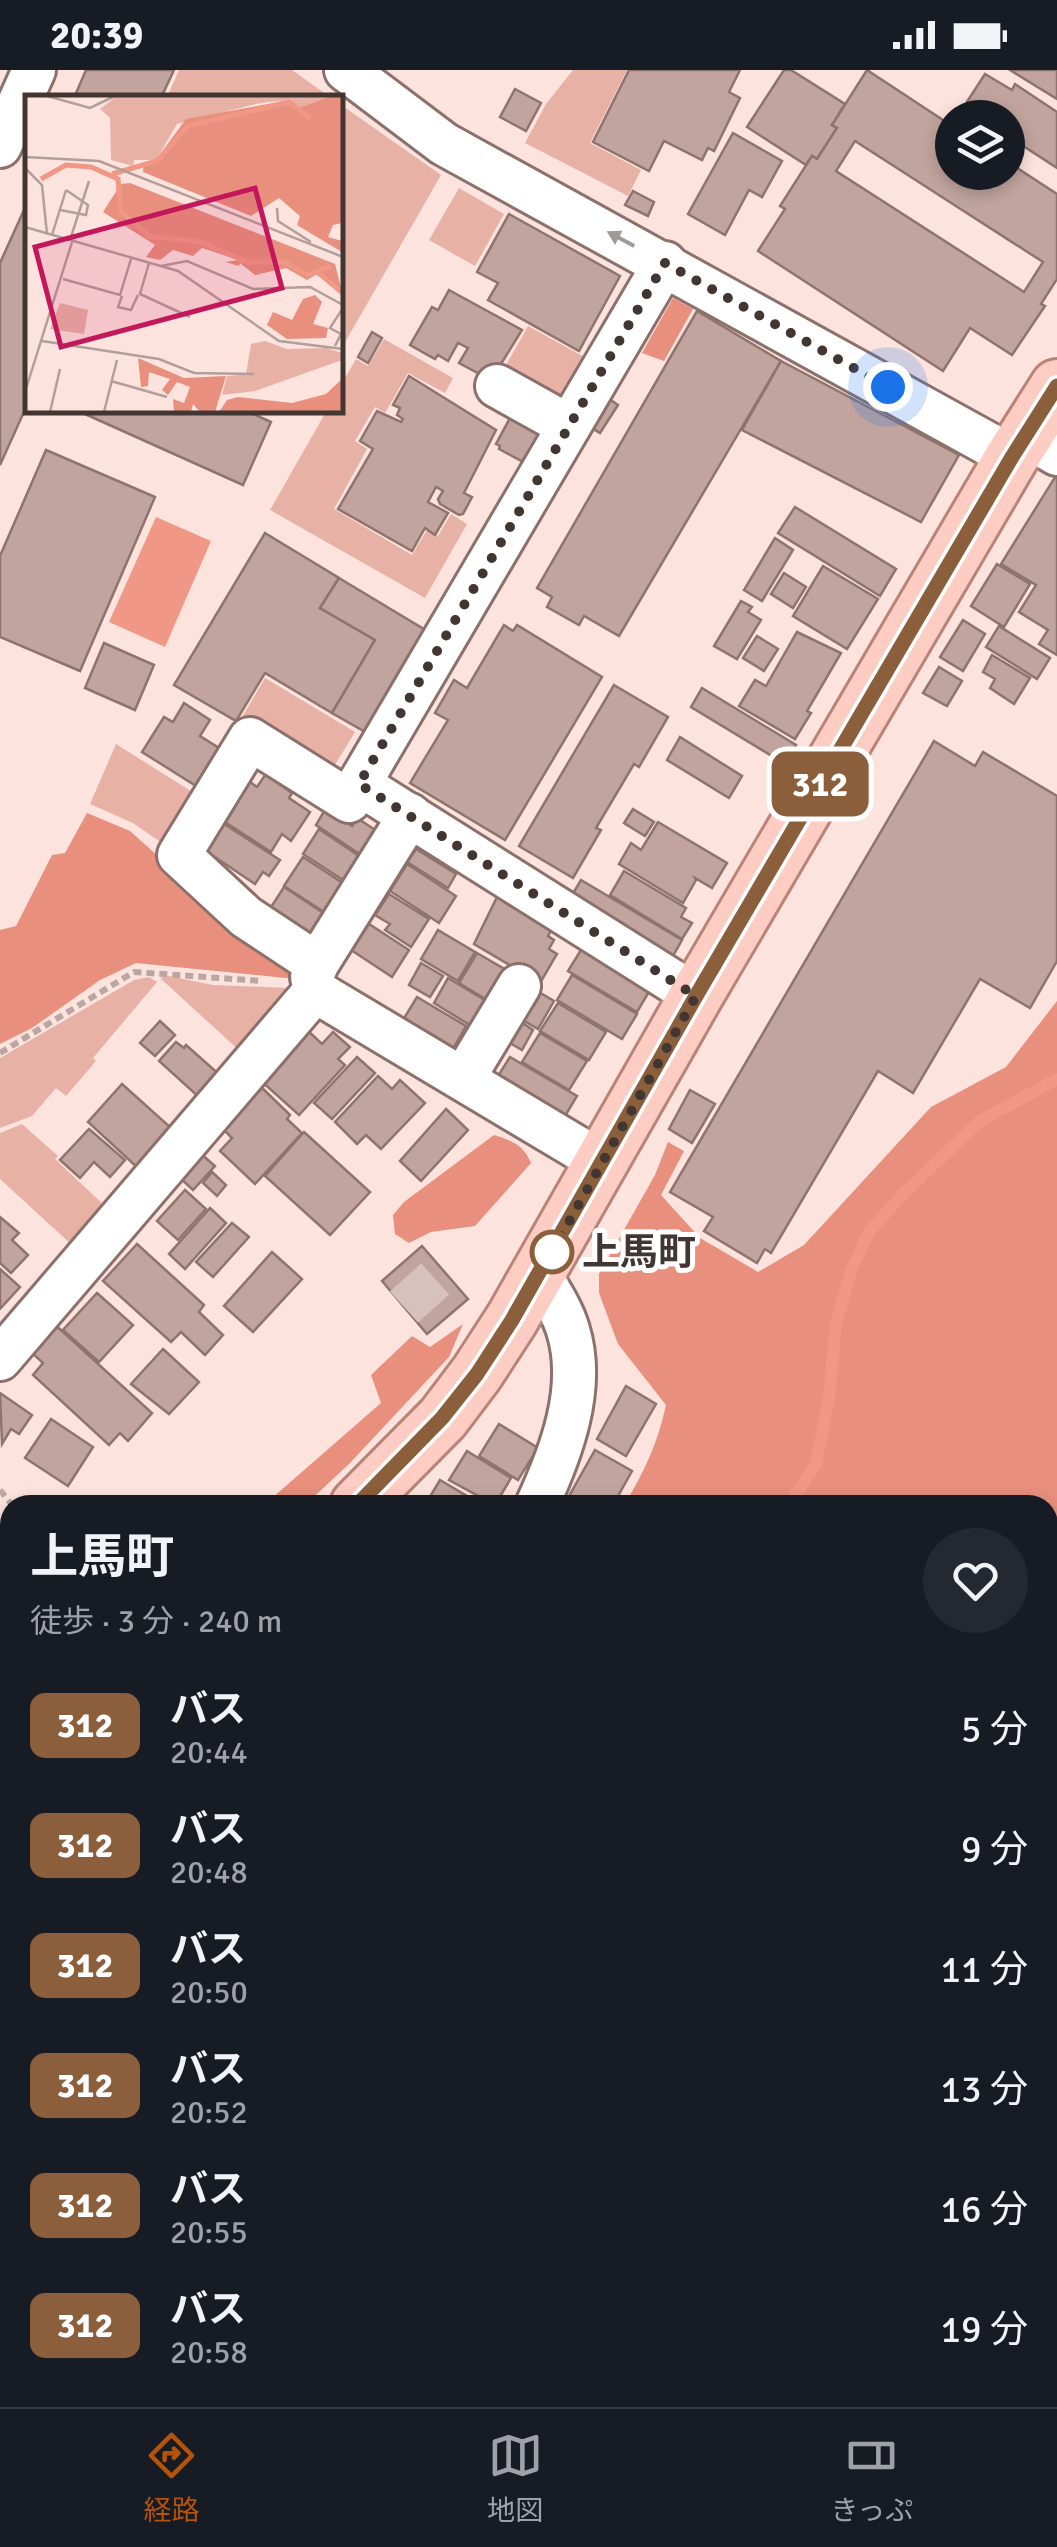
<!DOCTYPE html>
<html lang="ja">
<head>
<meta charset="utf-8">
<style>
	:root { --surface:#171b24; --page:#242831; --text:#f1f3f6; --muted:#9ea1a6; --line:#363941; --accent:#b45309 }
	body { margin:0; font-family:Signika,"Noto Sans JP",sans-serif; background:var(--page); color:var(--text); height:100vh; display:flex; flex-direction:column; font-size:38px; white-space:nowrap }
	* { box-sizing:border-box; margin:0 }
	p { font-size:32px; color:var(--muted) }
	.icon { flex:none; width:55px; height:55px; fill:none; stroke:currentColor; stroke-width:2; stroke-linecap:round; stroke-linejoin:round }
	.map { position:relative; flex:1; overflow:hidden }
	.side { position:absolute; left:0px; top:1425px; width:1058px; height:912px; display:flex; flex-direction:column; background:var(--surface); border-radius:30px 30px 0 0; box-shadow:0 5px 15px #0003 }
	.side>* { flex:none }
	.badge { padding:0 20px; border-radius:15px; font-size:35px; line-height:65px }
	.buttons { position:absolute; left:935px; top:30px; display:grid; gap:20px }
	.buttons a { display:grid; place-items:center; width:90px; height:90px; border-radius:50%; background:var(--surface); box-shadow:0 5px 15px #0003; font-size:50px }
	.you { position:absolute; width:50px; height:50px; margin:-25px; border:8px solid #fff; border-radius:50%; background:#1a73e8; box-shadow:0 0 0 15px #1a73e833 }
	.map>.badge { position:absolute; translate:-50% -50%; box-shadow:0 0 0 5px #fff }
	.round { display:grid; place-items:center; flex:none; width:105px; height:105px; border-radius:52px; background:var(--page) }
	.overview { display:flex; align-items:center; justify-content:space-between; height:170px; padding:0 30px }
	h1 { font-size:48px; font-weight:700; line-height:75px }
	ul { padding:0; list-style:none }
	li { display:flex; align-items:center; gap:30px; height:120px; padding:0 30px }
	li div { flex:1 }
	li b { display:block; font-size:38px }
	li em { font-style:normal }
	li .badge { min-width:110px; font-weight:700; text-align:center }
	.status { display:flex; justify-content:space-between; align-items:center; height:70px; padding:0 50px; background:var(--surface); direction:ltr }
	.status svg { height:28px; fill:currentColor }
	.tab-bar { display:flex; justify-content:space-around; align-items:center; height:140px; border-top:2px solid var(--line); background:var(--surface); font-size:28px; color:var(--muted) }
	.tab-bar a { display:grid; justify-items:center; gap:5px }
	.tab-bar .on { color:var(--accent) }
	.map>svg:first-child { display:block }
	.green { fill:#e8b1a5 }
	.forest { fill:#e88f7d }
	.water { fill:#f19785 }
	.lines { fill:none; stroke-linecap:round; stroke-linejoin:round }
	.stream { stroke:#f19785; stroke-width:12 }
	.building { fill:#c2a49e; stroke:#8f736d; stroke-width:2.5; fill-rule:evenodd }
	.minor-tunnel { stroke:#d8c0bc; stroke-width:42; stroke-dasharray:42 21; stroke-linecap:butt }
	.minor-casing { stroke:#8c706b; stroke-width:48 }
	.major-casing { stroke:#ba8377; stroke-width:58 }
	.highway-casing { stroke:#ba8377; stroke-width:60 }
	.path { stroke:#bba6a2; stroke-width:6; stroke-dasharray:8 5; stroke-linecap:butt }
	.minor { stroke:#fff; stroke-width:42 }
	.major { stroke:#fdcdc4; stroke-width:52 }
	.highway { stroke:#fbac9c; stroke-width:55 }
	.oneway { fill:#a09a99 }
	.line-casing { stroke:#fff; stroke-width:22 }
	.line { stroke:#8b5e3c; stroke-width:15 }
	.walk { stroke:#423633; stroke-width:10; stroke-dasharray:0 18 }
	.stop-dot { fill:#fff; stroke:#8b5e3c; stroke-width:5 }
	.labels { text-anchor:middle; stroke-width:10; stroke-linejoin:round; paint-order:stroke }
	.stop-label { font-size:38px; font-weight:bold; fill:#423633; stroke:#fff; text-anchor:start }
	.inset-river { fill:none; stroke:#f19785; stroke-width:5 }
	.inset-road { fill:none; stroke:#b29e9a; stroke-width:2.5 }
	.view { fill:#c2185b; fill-opacity:0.15; stroke:#c2185b; stroke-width:5 }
	.inset-edge { fill:none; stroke:#423633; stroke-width:5 }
</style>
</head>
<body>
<div class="status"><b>20:39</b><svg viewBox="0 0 49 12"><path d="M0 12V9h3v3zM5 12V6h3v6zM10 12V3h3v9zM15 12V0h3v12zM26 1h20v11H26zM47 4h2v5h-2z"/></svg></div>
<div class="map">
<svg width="1057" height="2337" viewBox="0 0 1057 2337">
	<rect width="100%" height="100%" fill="#fde3de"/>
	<g class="green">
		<polygon points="179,0 292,0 330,27 167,27"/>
		<polygon points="573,0 627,0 590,73 641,100 628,126 525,73 546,34"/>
		<polygon points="340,34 441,105 340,281"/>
		<polygon points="459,118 504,144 475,196 429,170"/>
		<polygon points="528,256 586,288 562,330 505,297"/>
		<polygon points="384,269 453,308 445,323 408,303 385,343 375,337 355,371 367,379 334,439 412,485 427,460 438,466 451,444 467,454 425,528 270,440 327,340 340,340 340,317 356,289 368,296"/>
		<polygon points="265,608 355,662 330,703 241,649"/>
		<polygon points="116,674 202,728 172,780 133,753 90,734"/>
		<polygon points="169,906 213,915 289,918 289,924 242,983 160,908"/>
		<polygon points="149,907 157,912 93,988 96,991 66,1026 56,1018 32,1046 0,1058 0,988 134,910"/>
		<polygon points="22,1054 58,1086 55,1089 106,1137 72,1175 0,1109 0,1063"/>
	</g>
	<g class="forest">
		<polygon points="673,228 693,239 664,291 642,283"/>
		<polygon points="87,743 130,761 178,804 288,889 296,909 136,893 100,910 32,958 0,974 0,860 16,856 52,785 65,783"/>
		<path d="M 1057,931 L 1057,1610 L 1048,1623 L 1048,1435 L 624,1435 C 644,1403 658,1372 666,1335 L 618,1274 L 599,1223 L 599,1204 L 655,1105 L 668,1072 L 684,1081 L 661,1125 L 700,1168 L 758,1202 L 804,1175 L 931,1037 L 1006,997 Z"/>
		<path d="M 494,1065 C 512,1071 523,1074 531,1093 L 475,1156 L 431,1162 L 409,1173 L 395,1164 L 393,1145 L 404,1132 Z"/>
		<polygon points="463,1254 449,1287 349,1394 305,1435 264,1435 381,1333 371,1305 412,1266 430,1277"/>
		<polygon points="1057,1866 1057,2337 804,2337 798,2328 1048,2328 1048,1879"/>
		<polygon points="0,2060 10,2064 10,2193 2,2196"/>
		<polygon points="184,2328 533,2328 526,2337 184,2337"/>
	</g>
	<polygon class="water" points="156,447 211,471 165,577 109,552"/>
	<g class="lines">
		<g class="stream">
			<polyline points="788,1435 816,1395 829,1327 836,1254 851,1201 869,1162 902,1125 980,1051 1057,1009"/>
			<polyline points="290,2337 293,2328"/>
		</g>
	</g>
	<g class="building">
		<polygon points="86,0 174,0 161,28 74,28"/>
		<polygon points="629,0 740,0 729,22 740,28 714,81 708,78 702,90 664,71 649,101 593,72"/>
		<polygon points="784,0 791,0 845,34 832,55 837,58 817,89 812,86 806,95 747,57"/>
		<path d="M 867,0 L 952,56 L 952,102 L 1008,102 L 1008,92 L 1057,124 L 1057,209 L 1041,234 L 1045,236 L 1012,285 L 970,258 L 943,301 L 758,181 L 785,139 L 780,136 L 812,86 L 817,89 L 837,58 L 832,55 ZM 855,71 L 1043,192 L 1024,222 L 836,101 Z"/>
		<polygon points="1010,0 1057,0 1057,29"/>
		<polygon points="985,4 1012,20 1015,14 1057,42 1057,98 1008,66 1008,48 978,48 963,38"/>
		<polygon points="515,19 541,33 526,61 500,47"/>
		<polygon points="733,63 782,91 762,127 749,120 725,165 688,144"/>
		<polygon points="633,121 654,132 648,146 625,135"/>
		<polygon points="28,131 28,333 0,395 0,193"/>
		<polygon points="509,144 620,206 579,281 488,230 498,213 477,202"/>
		<polygon points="449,220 522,260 491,310 459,293 468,278 458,273 448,291 438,285 435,289 410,275 432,237 438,240"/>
		<polygon points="697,241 781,291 619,566 584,546 579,555 547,537 552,527 537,518"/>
		<polygon points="372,262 382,268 368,293 358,287"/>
		<polygon points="781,291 959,385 921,452 742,360"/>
		<polygon points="409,306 496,360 464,423 472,427 463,444 459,445 440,434 438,429 443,421 436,417 428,432 448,443 435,465 425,458 412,481 338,439 373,379 360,371 377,341 401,352 403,349 397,345 400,338 393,335"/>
		<polygon points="608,328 618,335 600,363 590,357"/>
		<polygon points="76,340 244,340 271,352 243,415"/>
		<polygon points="516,347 544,362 527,394 499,379 500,376 496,374 510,348 514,350"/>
		<polygon points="46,380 155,427 80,601 0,567 0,486"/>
		<polygon points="1057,404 1057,585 1039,574 1048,560 1019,542 1036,515 1001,494"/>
		<polygon points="795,437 896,499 880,526 778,463"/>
		<polygon points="265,463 339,508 320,538 375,570 332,643 265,603 236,651 174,615"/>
		<polygon points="775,468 793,480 762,531 744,520"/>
		<polygon points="997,494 1030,514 1004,557 971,536"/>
		<polygon points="823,496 878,529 847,579 793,546"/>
		<polygon points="784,503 806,517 793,538 771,524"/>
		<polygon points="339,508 427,561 367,663 332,643 375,570 320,538"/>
		<polygon points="741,531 752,537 748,542 761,550 737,589 714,576"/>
		<polygon points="963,550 985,564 963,601 940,587"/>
		<polygon points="504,555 513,561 517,555 602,607 505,770 410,713 448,650 435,643 454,610 467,618"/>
		<polygon points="999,556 1050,588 1037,609 986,577"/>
		<polygon points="797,562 841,583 807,641 811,643 795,669 739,636 755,610 766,616"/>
		<polygon points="757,566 778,579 764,601 743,588"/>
		<polygon points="104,573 154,595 135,640 85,618"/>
		<polygon points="992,585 1030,608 1014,634 990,618 995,609 983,602"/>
		<polygon points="939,597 962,611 947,636 923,623"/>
		<polygon points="614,615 668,647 639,697 634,694 596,758 601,760 573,808 519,776"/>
		<polygon points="702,618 796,675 785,694 691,637"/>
		<polygon points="184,633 210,650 200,666 219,678 196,716 142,682 164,647 173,652"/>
		<polygon points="680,667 742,706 729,728 667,690"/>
		<polygon points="934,671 975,696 983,682 1057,726 1057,891 1030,938 980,909 913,1023 878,1001 771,1183 765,1179 757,1193 704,1161 713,1147 670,1122"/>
		<polygon points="270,698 279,705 275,711 292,723 289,728 310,742 291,771 282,764 271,782 217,747 243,707 257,717"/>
		<polygon points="326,738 352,756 357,748 386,767 370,791 316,755"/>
		<polygon points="633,739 654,752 645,766 624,753"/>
		<polygon points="218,750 280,790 269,806 263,802 255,814 200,777"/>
		<polygon points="658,752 727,793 712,818 695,808 696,810 683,833 619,794 631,773 641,780"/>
		<polygon points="319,759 359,786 343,810 303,784"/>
		<polygon points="416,779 456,804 448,818 407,792"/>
		<polygon points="303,787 355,821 330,846 284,816"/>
		<polygon points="407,794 456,826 439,853 390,821"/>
		<polygon points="624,801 686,838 681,847 692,853 682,869 610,825"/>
		<polygon points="581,810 682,870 668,895 569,830"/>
		<polygon points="284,817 334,850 321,872 266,845"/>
		<polygon points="389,824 429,849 411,877 385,860 390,854 375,845"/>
		<polygon points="498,825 553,857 548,866 554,870 549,879 557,884 540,913 474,874"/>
		<polygon points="363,850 409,880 392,907 345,876"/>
		<polygon points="438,860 475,882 458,911 421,889"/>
		<polygon points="584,875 653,915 637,942 568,901"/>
		<polygon points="477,883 513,904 495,935 459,913"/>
		<polygon points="421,893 443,906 430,927 409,915"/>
		<polygon points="572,905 637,944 622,969 557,930"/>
		<polygon points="448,908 488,932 473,957 434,933"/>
		<polygon points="532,918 554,931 538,959 516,946"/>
		<polygon points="417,927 466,956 450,984 400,955"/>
		<polygon points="558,933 606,962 589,990 540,961"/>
		<polygon points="515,948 533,960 522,980 503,969"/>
		<polygon points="160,951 175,965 155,986 140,973"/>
		<polygon points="306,959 322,974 333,962 350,977 338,989 345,995 299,1045 260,1010"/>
		<polygon points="540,963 587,991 569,1020 522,992"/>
		<polygon points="176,972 184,978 186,975 221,1006 201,1029 159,991"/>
		<polygon points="357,987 375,1003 332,1049 314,1033"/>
		<polygon points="510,987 577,1026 565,1046 498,1006"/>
		<polygon points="378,1006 392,1019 400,1010 425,1033 381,1079 366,1065 357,1074 335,1052"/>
		<polygon points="122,1014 170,1057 157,1072 162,1076 140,1100 88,1052"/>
		<polygon points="259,1015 290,1045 287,1049 302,1063 255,1114 220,1081 232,1068 221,1057"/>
		<polygon points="690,1020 715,1034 692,1073 669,1059"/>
		<polygon points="446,1039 468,1060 421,1111 400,1091"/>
		<polygon points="89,1059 125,1090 110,1107 94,1092 80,1108 60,1090"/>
		<polygon points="304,1062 370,1122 330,1165 265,1106"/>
		<polygon points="200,1083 215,1096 193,1120 179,1107"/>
		<polygon points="212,1102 226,1115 217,1126 203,1113"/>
		<polygon points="185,1120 206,1139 178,1170 157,1151"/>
		<polygon points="210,1138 226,1153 185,1199 169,1184"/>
		<polygon points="0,1147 19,1163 12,1170 28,1185 11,1203 0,1193"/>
		<polygon points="232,1153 249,1167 213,1207 196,1192"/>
		<polygon points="137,1174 204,1235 199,1242 223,1265 205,1285 181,1262 171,1272 103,1211"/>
		<polygon points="422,1176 468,1229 427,1264 382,1211"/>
		<polygon points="272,1182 302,1209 253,1262 224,1236"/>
		<polygon points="0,1199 20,1217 0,1239"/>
		<polygon points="97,1223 133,1255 99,1292 63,1260"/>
		<polygon points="51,1251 152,1343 128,1371 120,1363 109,1375 33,1305 43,1293 27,1278"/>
		<polygon points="163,1279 199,1312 169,1344 131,1314"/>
		<polygon points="626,1316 656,1334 626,1386 597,1369"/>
		<polygon points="0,1323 32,1345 19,1364 11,1359 2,1374"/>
		<polygon points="51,1349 93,1377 68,1416 25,1388"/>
		<polygon points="499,1354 538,1378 518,1410 479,1386"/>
		<polygon points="595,1380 632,1401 613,1435 564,1435"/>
		<polygon points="467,1381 511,1408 495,1435 449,1410"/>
		<polygon points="440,1410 472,1429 468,1435 425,1435"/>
		<polygon points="0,1536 10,1544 10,1612 0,1626"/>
		<polygon points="10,1809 10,1864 0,1873 0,1817"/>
		<polygon points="10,1928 10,2021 9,2022 0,2015 0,1940"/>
		<polygon points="116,2328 142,2328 168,2334 167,2337 113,2337"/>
	</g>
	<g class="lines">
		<polyline class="minor-tunnel" points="404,1237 444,1201"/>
		<defs>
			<g id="minor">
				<polyline points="346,0 444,74 1012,387"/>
				<polyline points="0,76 34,0"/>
				<polyline points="665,193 359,714 696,926"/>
				<polyline points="497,316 569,356"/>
				<polyline points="1025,365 1057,384"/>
				<polyline points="317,894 246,847 179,785 250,669 349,731 359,714"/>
				<polyline points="315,921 312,907 317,894 410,745"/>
				<polyline points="463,1009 519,916"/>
				<polyline points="0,1289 315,921 603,1093"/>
				<path d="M 537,1435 C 561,1383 586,1318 568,1260 C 562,1240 550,1222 539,1204"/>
				<polyline points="39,2337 41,2328"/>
			</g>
			<g id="major">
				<polyline points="357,1435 443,1348 477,1303 512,1249 696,926 1012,387 1057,316"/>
				<polyline points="0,1765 10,1756"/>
			</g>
			<g id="highway">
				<polyline points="1048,1724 1057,1711"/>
				<polyline points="1048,1799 1057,1786"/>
				<polyline points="591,2337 598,2328"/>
				<polyline points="654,2337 661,2328"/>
			</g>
		</defs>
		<use href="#minor" class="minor-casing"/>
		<use href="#major" class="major-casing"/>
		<use href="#highway" class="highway-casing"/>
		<g class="path">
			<polyline points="0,983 134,902 262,911"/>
			<polyline points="0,1420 12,1435"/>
		</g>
		<use href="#minor" class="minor"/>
		<use href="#major" class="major"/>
		<use href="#highway" class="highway"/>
	</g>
	<defs><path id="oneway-solid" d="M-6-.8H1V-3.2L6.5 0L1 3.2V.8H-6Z" transform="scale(2.5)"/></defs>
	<use class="oneway" href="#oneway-solid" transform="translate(621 169) rotate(-152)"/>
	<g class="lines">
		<defs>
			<polyline id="line" points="357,1435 442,1348 477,1304 512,1250 696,926 1012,387 1057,316"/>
		</defs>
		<use href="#line" class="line-casing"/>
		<use href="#line" class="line"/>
		<polyline class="walk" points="552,1182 696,926 359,714 665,193 888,317"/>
	</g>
	<circle class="stop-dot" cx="552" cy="1182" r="20"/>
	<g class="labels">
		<g class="stop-label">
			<text x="582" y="1195">上馬町</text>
		</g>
	</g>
	<g transform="translate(25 25)">
		<rect width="318" height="318" fill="#fde3de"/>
		<path d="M 92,1 L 306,1 L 273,13 L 265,5 L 235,8 L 152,29 L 131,65 L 109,65 L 108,71 L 86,65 L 85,23 L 75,14 ZM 35,208 L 63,215 L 59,239 L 25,234 ZM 240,246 L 262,254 L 301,253 L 317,258 L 317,265 L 230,296 L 197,300 L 202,281 L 230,279 L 221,279 L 226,249 Z" fill="#e8b1a5"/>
		<path d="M 306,1 L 317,1 L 317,128 L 308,130 L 303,142 L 317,146 L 317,157 L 272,130 L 275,121 L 254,103 L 226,121 L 118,77 L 119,67 L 131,65 L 161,24 L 265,5 L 273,13 ZM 105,88 L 310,169 L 317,197 L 294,178 L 282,185 L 261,173 L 230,180 L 215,168 L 214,171 L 200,167 L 214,165 L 177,153 L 168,161 L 148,155 L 135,165 L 121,162 L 130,150 L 78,117 L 96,89 ZM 290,200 L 297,207 L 288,229 L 303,233 L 301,243 L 262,244 L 242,230 L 248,217 L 267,225 L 278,204 ZM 113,263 L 159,283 L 201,281 L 190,317 L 175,317 L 168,309 L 166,317 L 149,317 L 148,304 L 159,308 L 165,292 L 152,287 L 143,300 L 137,295 L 145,284 L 124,277 L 123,291 L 116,292 ZM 317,284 L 317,317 L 194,317 L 202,305 L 213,302 L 267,308 L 301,299 Z" fill="#e88f7d"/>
		<path class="inset-river" d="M 87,79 L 132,66 L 163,31 L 264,7 L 286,24M 16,84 L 41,70 L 66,72 L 93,84 L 96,116 L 124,141 L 176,147 L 222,167 L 259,167 L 283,180 L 306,171M 291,176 L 318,198"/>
		<path class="inset-road" d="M 22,1 L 65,13 L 90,1M 0,62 L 74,66 L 318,162M 0,73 L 17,90 L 22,139M 252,113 L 253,126 L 286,147M 35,115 L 61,120 L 63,110 L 41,95M 0,132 L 153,176 L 254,246 L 318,254M 27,140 L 41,95M 45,145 L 64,86M 124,168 L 115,199 L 165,222M 136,171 L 162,166 L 228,194 L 285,192 L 318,210M 38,184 L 95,200 L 106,164M 97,201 L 93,212 L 106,215 L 113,200M 17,246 L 134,264 L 169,278 L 229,279M 310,251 L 316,239 L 305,233 L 318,213M 86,286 L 142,302M 0,297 L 47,147M 25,317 L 35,274M 79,317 L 92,265"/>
		<path class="view" d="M 230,93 L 257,193 L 36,252 L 10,152 Z"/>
		<rect width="318" height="318" class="inset-edge"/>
	</g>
</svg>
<div class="buttons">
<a><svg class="icon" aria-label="layers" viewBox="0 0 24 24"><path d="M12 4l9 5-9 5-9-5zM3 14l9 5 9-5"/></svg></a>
</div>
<div class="you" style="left:888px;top:317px"></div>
<b class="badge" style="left:820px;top:714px;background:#8b5e3c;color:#fff">312</b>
<section class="side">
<div class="overview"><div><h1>上馬町</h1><p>徒歩 · 3 分 · 240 m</p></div><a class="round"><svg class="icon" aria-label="heart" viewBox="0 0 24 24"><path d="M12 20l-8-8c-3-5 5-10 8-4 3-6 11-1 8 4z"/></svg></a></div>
<ul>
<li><span class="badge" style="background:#8b5e3c;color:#fff">312</span><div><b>バス</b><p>20:44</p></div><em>5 分</em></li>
<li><span class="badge" style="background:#8b5e3c;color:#fff">312</span><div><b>バス</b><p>20:48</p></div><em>9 分</em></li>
<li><span class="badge" style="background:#8b5e3c;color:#fff">312</span><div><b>バス</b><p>20:50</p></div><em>11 分</em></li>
<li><span class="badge" style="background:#8b5e3c;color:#fff">312</span><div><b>バス</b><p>20:52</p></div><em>13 分</em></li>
<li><span class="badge" style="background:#8b5e3c;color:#fff">312</span><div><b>バス</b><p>20:55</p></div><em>16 分</em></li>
<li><span class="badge" style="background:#8b5e3c;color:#fff">312</span><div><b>バス</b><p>20:58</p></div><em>19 分</em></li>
</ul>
</section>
</div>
<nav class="tab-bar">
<a class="on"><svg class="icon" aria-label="directions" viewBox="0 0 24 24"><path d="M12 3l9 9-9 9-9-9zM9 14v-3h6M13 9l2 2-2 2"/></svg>経路</a>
<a><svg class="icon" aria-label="map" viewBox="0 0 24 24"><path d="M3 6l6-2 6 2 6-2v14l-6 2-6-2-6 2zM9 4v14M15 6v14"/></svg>地図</a>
<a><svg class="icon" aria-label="tickets" viewBox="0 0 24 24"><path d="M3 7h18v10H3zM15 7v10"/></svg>きっぷ</a>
</nav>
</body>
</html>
